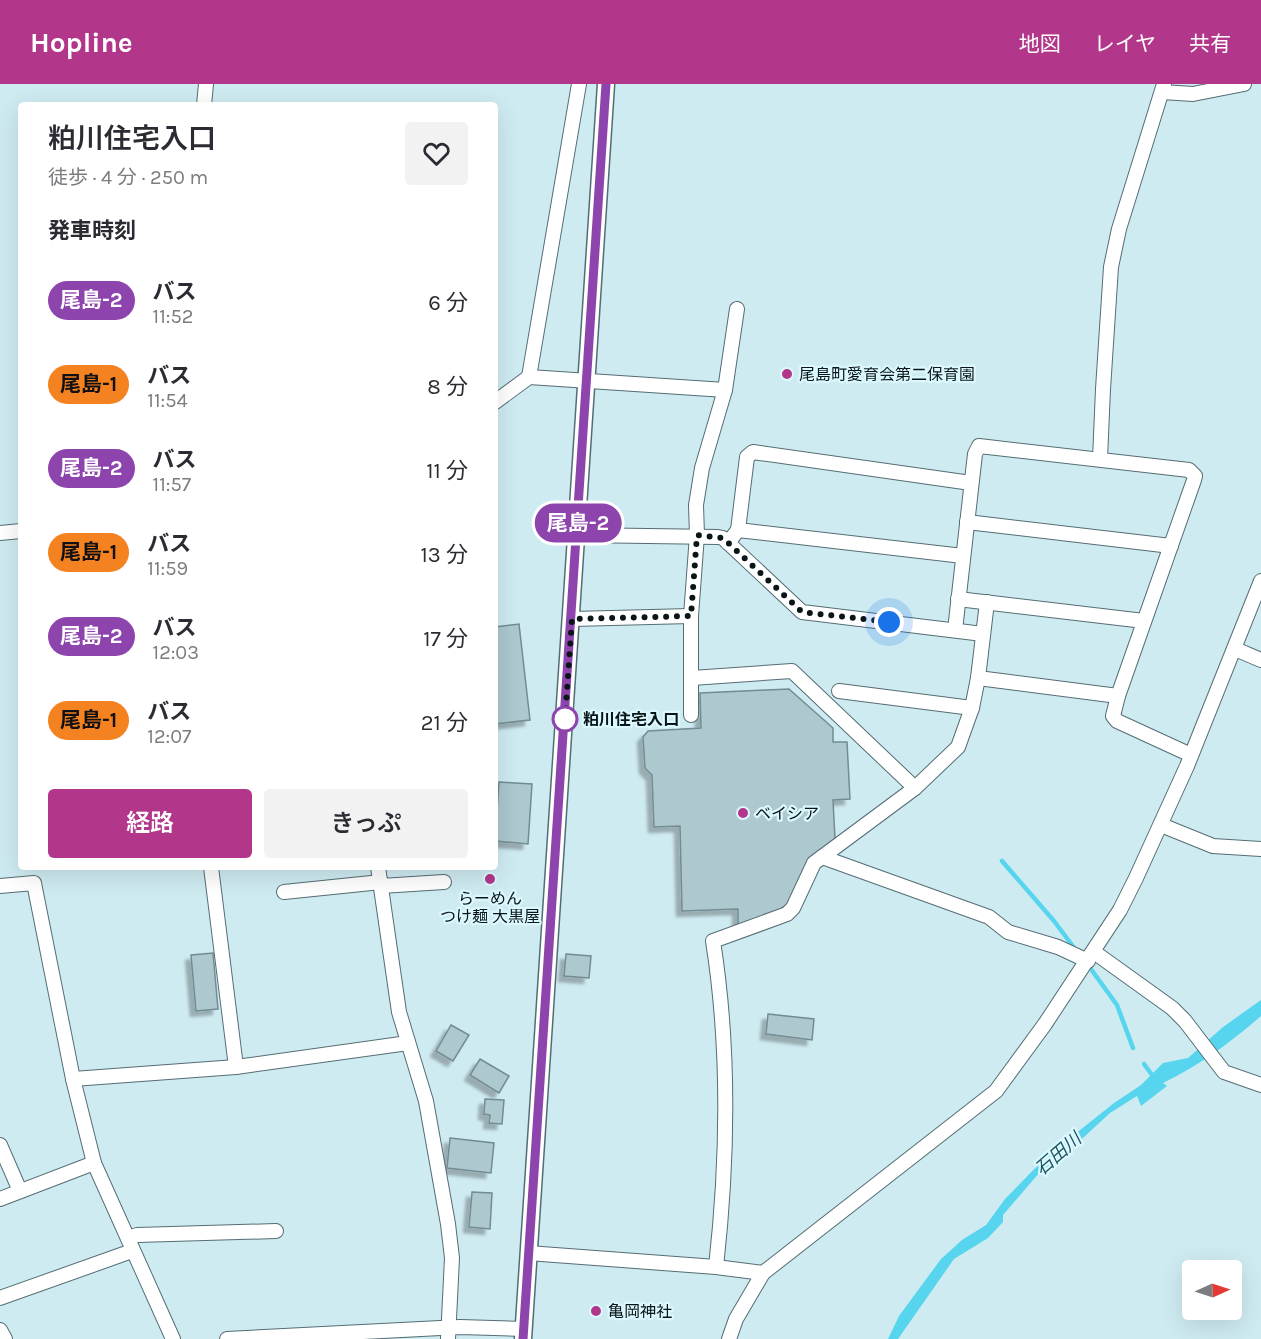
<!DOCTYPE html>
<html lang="ja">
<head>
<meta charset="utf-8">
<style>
	:root { --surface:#fff; --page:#f2f2f3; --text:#2b2b33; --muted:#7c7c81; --accent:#b2378a }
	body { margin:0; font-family:Karla,"Noto Sans JP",sans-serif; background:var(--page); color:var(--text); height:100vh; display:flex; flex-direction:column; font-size:22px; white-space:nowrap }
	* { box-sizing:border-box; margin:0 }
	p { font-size:20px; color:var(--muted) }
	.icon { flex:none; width:33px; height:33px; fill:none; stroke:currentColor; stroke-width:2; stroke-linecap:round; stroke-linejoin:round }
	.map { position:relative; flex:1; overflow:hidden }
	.side { position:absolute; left:18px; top:18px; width:480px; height:768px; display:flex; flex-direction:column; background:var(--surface); border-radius:6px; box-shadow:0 6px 24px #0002 }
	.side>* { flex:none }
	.badge { padding:0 12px; border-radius:20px; font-size:21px; line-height:39px }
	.needle { width:39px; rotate:87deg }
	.fabs { position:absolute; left:1182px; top:1176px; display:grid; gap:12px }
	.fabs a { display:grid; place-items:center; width:60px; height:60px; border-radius:6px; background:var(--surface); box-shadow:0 6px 24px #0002; font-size:30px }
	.you { position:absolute; width:30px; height:30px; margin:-15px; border:4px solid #fff; border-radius:50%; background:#1a73e8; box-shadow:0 0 0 9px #1a73e833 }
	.map>.badge { position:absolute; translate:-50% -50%; box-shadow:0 0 0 3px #fff }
	h2 { padding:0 30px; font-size:22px; line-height:54px }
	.round { display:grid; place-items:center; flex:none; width:63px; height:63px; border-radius:6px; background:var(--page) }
	.headline { display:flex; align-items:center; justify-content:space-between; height:102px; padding:0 30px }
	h1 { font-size:28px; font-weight:600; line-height:45px }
	.button { display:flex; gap:12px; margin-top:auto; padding:12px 30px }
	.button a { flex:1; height:69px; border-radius:6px; background:var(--accent); color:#fff; font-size:24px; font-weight:600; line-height:69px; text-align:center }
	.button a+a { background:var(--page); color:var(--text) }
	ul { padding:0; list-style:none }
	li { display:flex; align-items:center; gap:18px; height:84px; padding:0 30px }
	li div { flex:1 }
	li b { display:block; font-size:22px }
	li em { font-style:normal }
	li .badge { min-width:66px; font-weight:700; text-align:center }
	header { display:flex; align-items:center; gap:36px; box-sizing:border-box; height:84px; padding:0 30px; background:var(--accent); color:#fff }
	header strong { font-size:28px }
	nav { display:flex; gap:33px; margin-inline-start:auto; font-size:21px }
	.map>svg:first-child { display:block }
	.water { fill:#57d5ee }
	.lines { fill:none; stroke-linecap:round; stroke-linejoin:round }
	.stream { stroke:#57d5ee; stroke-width:4.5 }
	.building { fill:#adc8cf; stroke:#728c92; stroke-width:1.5; filter:url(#shadow) }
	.minor-casing { stroke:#546d73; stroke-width:16 }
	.major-casing { stroke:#546d73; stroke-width:19 }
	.minor { stroke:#fff; stroke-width:14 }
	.major { stroke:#fff; stroke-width:16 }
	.line-casing { stroke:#fff; stroke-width:14 }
	.line { stroke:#8e44ad; stroke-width:9 }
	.walk { stroke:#0a1517; stroke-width:6; stroke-dasharray:0 10.8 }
	.poi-dot { fill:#b2378a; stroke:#dcf8ff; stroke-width:2 }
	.stop-dot { fill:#fff; stroke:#8e44ad; stroke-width:3 }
	.labels { text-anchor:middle; stroke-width:4.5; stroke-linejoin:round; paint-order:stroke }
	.poi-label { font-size:16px; fill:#0a1517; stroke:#dcf8ff; text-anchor:start }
	.stop-label { font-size:16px; font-weight:bold; fill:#0a1517; stroke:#dcf8ff; text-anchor:start }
	.water-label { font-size:18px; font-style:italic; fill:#1f555f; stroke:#dcf8ff }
</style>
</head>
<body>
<header>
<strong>Hopline</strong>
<nav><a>地図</a><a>レイヤ</a><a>共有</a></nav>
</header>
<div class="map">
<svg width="1261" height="1255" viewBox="0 0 1261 1255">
	<defs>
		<filter id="shadow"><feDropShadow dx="-5.5" dy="5.5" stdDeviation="1.5" flood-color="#0004"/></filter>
	</defs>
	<rect width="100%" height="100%" fill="#cfebf2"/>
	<path class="water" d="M 1261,916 L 1261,932 C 1230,959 1200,981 1163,999 L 1167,1002 L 1141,1022 L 1137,1012 L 1110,1029 L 1057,1078 L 1040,1088 L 1003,1131 L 1003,1138 L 988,1154 L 954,1175 L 898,1255 L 888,1255 L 899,1232 L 941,1175 L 962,1156 L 986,1141 L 1005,1115 L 1045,1074 L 1114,1019 L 1141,1001 L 1163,979 L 1188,974 L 1223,943 Z"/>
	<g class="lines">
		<g class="stream">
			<polyline points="1002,777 1054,837 1075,865"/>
			<polyline points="1088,881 1117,921 1133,964"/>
			<polyline points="1144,980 1155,995"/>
		</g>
	</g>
	<g class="building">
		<polygon points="519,540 530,636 495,640 495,543"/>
		<polygon points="789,605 833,644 833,658 847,658 850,715 833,716 835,755 809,777 789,819 776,828 738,842 738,825 682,827 680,742 654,743 652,691 645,684 643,653 648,647 701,644 700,609"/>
		<polygon points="499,698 532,700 528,760 495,757"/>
		<polygon points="213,869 218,925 196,927 191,871"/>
		<polygon points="566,870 591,872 589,894 564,892"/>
		<polygon points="768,930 814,935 812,956 766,950"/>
		<polygon points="451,941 469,951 453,977 436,967"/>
		<polygon points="480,975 509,992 499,1009 470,991"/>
		<polygon points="485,1015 504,1016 502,1040 489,1039 490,1031 484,1030"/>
		<polygon points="450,1054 494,1059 491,1089 447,1084"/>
		<polygon points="472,1108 492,1109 490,1145 469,1143"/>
	</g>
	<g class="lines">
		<defs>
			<g id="minor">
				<polyline points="1162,8 1193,10 1244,0"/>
				<polyline points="204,21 206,0"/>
				<polyline points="529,293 579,0"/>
				<polyline points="495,318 529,293 725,306"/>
				<polyline points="1100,375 1103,305 1111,183 1119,145 1164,0"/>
				<polyline points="967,438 1171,462"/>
				<polyline points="738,446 963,472"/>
				<polyline points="0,449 21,447"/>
				<polyline points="577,451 718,453 723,454 802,528 983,550"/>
				<polyline points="728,459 738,446 747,373 753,368 971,399"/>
				<polyline points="958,515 1144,537"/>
				<polyline points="572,535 691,532"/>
				<polyline points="955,546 975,370 979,362 1189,386 1195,392 1194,396 1118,612 1113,632 1117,637 1191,671"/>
				<polyline points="1235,565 1261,576"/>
				<polyline points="692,594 792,587 915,704"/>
				<polyline points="978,594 1118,612"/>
				<polyline points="839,607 972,624"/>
				<polyline points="691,631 691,532 697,451 696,421 702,384 725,306 737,225"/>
				<polyline points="1161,741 1213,762 1261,765"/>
				<polyline points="822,773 989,833 1008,848 1058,863 1088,877"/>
				<polyline points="211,783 236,983"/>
				<polyline points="378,783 399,928 426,1017 448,1140 452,1174 448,1255"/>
				<polyline points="0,802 34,799 73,995 94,1079 173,1255"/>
				<polyline points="381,802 444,798"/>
				<polyline points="284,808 381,798"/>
				<polyline points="1094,868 1172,924 1185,937 1224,988 1261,1001"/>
				<polyline points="73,995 236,983 408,959"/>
				<polyline points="0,1061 20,1107"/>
				<polyline points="0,1115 94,1079"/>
				<polyline points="128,1154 137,1151 276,1147"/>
				<polyline points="528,1169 716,1183 763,1189"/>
				<path d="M 716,1183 C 728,1075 730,965 713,857 L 787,830 L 793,824 L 814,779 L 915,704 L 958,663 L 972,624 L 978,594 L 987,518"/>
				<polyline points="0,1214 132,1167"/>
				<polyline points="0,1246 5,1255"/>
				<polyline points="227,1255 460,1243 524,1245"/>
				<polyline points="729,1255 736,1235 763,1189 996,1007 1045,940 1120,826 1136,794 1187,682 1261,497"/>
			</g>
			<polyline id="major" points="523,1255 606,0"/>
		</defs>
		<use href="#minor" class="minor-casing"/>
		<use href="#major" class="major-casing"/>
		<use href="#minor" class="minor"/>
		<use href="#major" class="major"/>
	</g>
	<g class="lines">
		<defs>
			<polyline id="line" points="523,1255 606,0"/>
		</defs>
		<use href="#line" class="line-casing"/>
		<use href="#line" class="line"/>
		<polyline class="walk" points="565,635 572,535 691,532 697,451 723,454 802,528 889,538"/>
	</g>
	<g class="poi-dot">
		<circle cx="787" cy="290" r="6"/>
		<circle cx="743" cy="729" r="6"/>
		<circle cx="490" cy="795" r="6"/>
		<circle cx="596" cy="1227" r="6"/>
	</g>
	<circle class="stop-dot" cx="565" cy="635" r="12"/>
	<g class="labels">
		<g class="poi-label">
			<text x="799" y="296">尾島町愛育会第二保育園</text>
			<text x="755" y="735">ベイシア</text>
			<text x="490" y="820" text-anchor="middle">らーめん<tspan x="490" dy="18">つけ麺 大黒屋</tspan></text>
			<text x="608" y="1233">亀岡神社</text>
		</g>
		<g class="stop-label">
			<text x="583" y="641">粕川住宅入口</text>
		</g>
		<g class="water-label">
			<text transform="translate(1058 1070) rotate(-41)" y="6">石田川</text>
		</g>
	</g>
</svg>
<div class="fabs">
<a><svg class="needle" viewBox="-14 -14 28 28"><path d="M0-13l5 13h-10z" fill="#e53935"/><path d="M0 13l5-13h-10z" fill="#7c7c81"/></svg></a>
</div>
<div class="you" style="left:889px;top:538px"></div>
<b class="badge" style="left:578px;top:439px;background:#8e44ad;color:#fff">尾島-2</b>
<section class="side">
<div class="headline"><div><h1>粕川住宅入口</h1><p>徒歩 · 4 分 · 250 m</p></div><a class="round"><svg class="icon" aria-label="heart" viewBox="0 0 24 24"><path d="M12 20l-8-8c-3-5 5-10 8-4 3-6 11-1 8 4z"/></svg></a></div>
<h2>発車時刻</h2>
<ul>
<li><span class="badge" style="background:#8e44ad;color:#fff">尾島-2</span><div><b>バス</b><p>11:52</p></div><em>6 分</em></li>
<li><span class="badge" style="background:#f58220;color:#111">尾島-1</span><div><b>バス</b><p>11:54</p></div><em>8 分</em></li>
<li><span class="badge" style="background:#8e44ad;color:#fff">尾島-2</span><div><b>バス</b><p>11:57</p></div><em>11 分</em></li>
<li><span class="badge" style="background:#f58220;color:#111">尾島-1</span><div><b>バス</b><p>11:59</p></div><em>13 分</em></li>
<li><span class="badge" style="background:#8e44ad;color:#fff">尾島-2</span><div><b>バス</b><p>12:03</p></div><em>17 分</em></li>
<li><span class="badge" style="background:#f58220;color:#111">尾島-1</span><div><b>バス</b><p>12:07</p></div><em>21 分</em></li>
</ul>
<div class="button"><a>経路</a><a>きっぷ</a></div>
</section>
</div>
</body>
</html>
